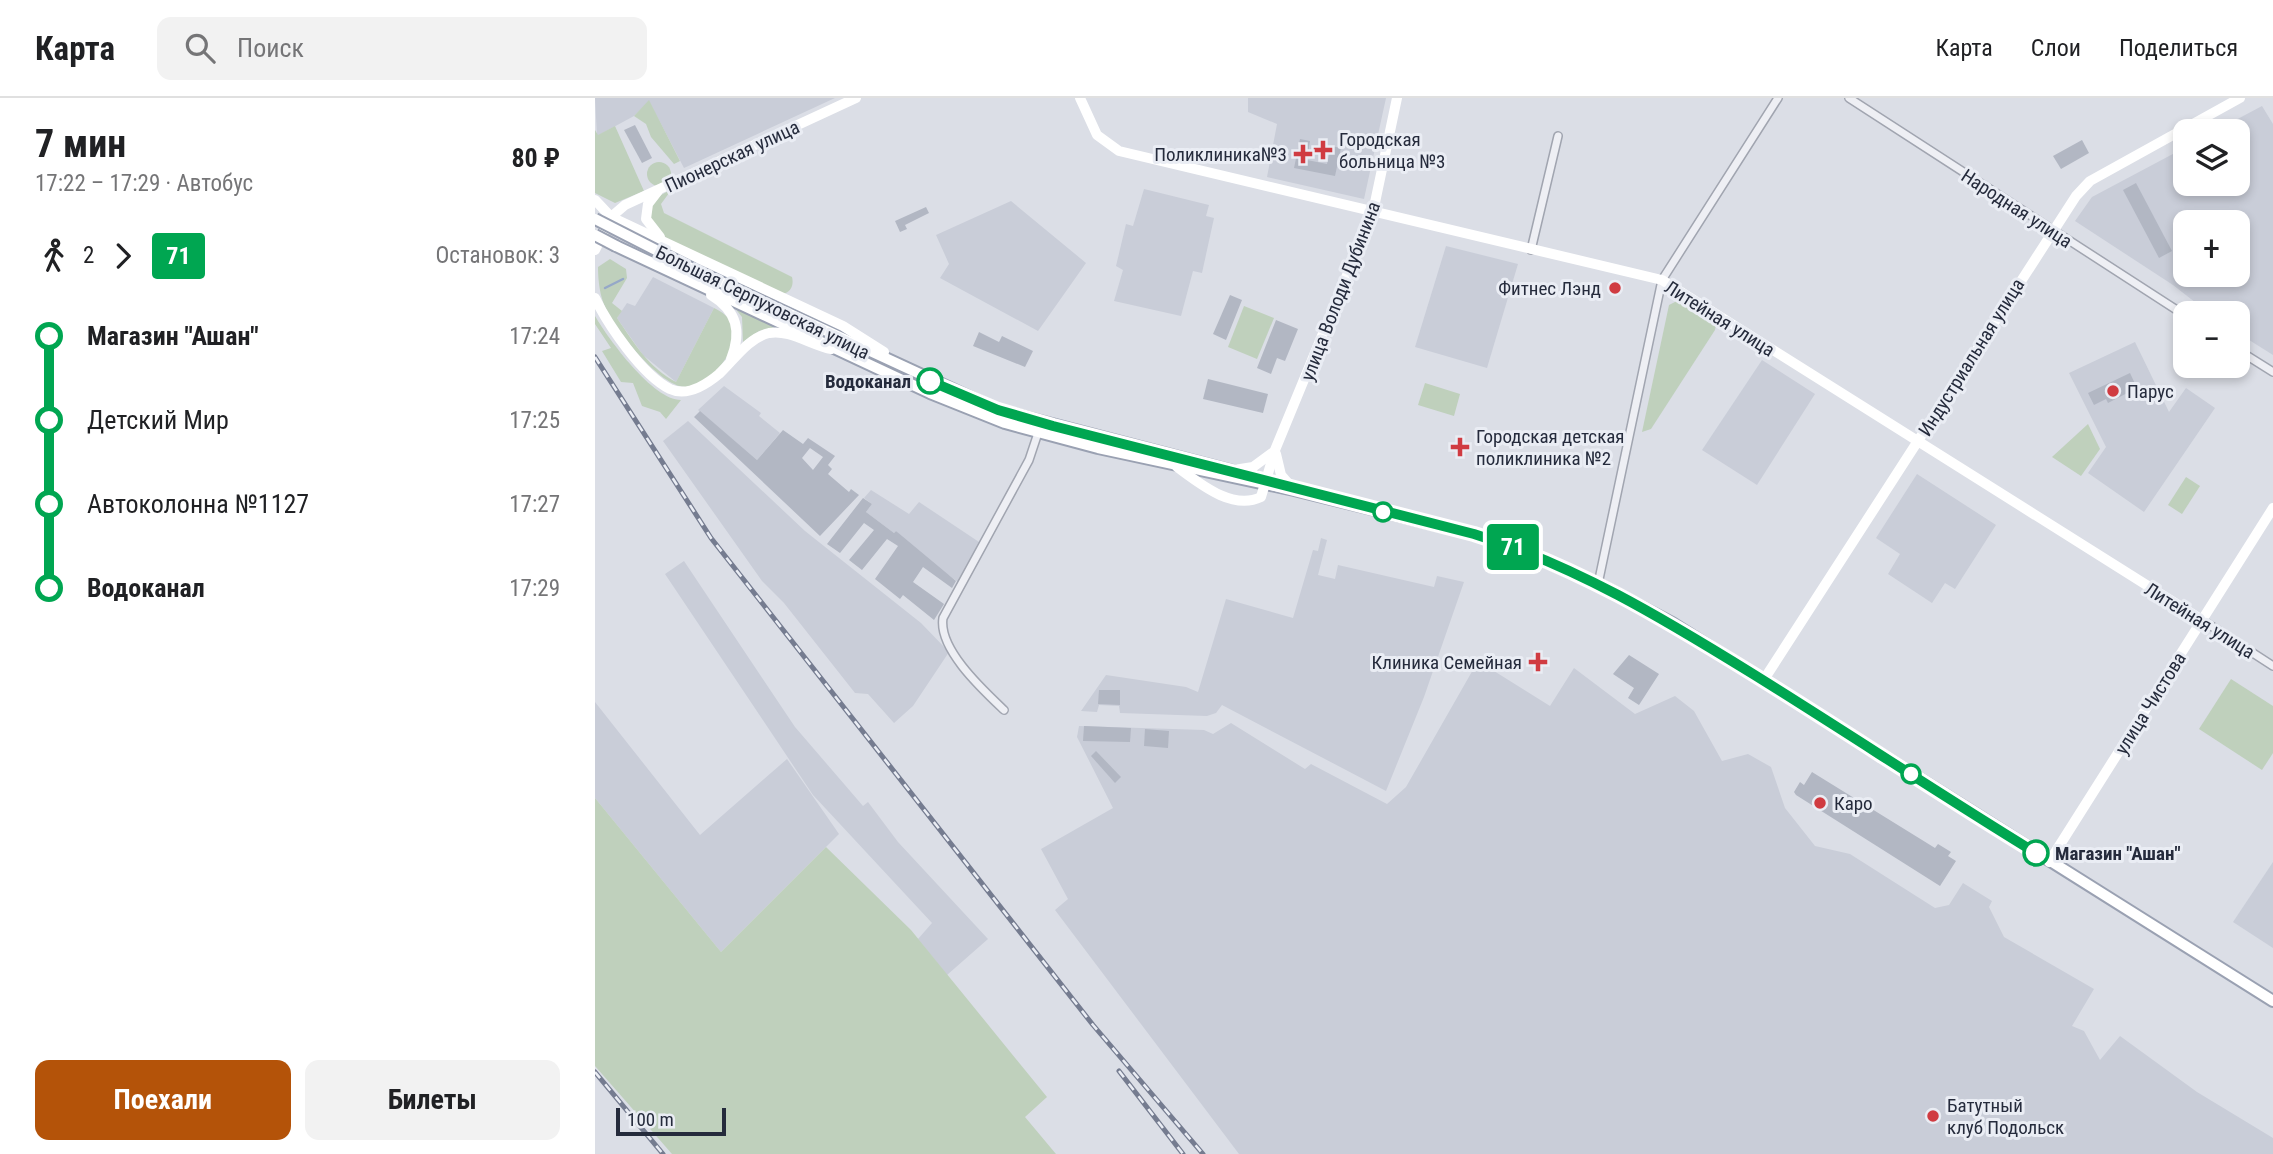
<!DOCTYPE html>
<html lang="ru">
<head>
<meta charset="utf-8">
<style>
	:root { --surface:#fff; --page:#f2f2f2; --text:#202124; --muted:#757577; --line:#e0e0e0; --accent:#b45309 }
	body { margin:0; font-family:"Roboto Condensed",sans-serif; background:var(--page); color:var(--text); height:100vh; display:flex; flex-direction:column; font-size:26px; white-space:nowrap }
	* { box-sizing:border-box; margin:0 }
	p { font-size:23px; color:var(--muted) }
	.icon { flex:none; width:38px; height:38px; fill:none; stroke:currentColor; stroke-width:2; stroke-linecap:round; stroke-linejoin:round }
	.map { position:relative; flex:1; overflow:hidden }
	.panel { display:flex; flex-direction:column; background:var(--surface); width:595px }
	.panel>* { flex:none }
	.badge { padding:0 14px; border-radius:5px; font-size:24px; line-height:46px }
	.fabs { position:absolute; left:1578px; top:21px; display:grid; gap:14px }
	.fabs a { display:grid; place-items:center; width:77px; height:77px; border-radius:14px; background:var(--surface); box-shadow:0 4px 10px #0003; font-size:35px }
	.scale { position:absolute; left:21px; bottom:18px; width:110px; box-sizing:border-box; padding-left:7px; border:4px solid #252b3c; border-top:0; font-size:19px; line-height:24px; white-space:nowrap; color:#252b3c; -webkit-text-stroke:5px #eaedf4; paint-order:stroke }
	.map>.badge { position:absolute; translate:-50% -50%; box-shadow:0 0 0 4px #fff }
	.legs { display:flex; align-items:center; gap:10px; height:77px; padding:0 35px; font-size:23px }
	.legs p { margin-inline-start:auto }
	.headline { display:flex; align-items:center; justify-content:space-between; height:119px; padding:0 35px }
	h1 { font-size:38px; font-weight:700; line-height:52px }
	.action { display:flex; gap:14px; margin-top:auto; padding:14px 35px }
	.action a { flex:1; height:80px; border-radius:14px; background:var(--accent); color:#fff; font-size:28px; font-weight:700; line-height:80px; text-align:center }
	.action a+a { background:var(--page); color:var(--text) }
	ul { padding:0 35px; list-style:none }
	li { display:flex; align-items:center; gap:24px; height:84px; font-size:26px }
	li i { display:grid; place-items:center; width:10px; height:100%; margin:0 9px; background:currentColor }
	li i::after { content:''; width:18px; height:18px; margin:-9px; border:5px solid; border-radius:50%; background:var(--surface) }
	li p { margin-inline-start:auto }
	li:first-child i { background:linear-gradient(#0000 50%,currentColor 0) }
	li:last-child i { background:linear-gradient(currentColor 50%,#0000 0) }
	header { display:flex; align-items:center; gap:42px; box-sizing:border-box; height:98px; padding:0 35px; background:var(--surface); border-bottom:2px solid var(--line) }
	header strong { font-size:33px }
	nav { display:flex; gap:38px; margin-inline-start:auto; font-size:24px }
	.search { width:490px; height:63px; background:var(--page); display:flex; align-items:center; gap:18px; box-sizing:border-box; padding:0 24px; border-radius:14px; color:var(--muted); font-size:26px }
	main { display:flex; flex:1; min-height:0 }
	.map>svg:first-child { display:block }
	.built { fill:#c9cdd8; fill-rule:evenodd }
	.green { fill:#bfd0bc }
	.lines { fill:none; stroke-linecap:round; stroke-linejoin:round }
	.stream { stroke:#95a8c8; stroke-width:2.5 }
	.building { fill:#b2b7c3; fill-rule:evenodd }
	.street-casing { stroke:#a1a5b0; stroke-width:10 }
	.primary-casing { stroke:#9aa1b2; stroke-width:14 }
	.street { stroke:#eeeff4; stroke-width:7 }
	.secondary { stroke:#fff; stroke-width:10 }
	.primary { stroke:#fff; stroke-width:10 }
	.rail-casing { stroke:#757c90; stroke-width:5 }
	.rail { stroke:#eaedf4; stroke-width:2.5; stroke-dasharray:8; stroke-linecap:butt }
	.primary-bridge-casing { stroke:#9aa1b2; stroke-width:14; stroke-linecap:butt }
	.primary-bridge { stroke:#fff; stroke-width:10 }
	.line-1-casing { stroke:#fff; stroke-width:16 }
	.line-1 { stroke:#00a651; stroke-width:10 }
	.poi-dot { fill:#d03b41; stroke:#eaedf4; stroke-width:2.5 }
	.stop-1-dot { fill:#fff; stroke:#00a651; stroke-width:3.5 }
	.labels { text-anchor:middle; stroke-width:6; stroke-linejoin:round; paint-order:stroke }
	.poi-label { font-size:19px; fill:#252b3c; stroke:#eaedf4; text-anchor:start }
	.street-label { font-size:19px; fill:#252b3c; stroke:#eaedf4 }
	.stop-label { font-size:19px; font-weight:bold; fill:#252b3c; stroke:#eaedf4; text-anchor:end }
</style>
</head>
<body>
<header>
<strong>Карта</strong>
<div class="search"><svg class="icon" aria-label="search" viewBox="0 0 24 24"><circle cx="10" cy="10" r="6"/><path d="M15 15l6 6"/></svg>Поиск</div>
<nav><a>Карта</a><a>Слои</a><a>Поделиться</a></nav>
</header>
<main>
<section class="panel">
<div class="headline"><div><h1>7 мин</h1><p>17:22 – 17:29 · Автобус</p></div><b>80 ₽</b></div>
<div class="legs"><svg class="icon" aria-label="walk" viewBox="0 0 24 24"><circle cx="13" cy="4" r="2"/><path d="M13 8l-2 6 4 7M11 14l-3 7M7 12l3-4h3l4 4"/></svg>2<svg class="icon" aria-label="forward" viewBox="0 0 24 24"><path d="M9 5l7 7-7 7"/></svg><b class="badge" style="background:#00a651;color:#fff">71</b><p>Остановок: 3</p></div>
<ul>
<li><i style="color:#00a651"></i><b>Магазин &quot;Ашан&quot;</b><p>17:24</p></li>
<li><i style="color:#00a651"></i><span>Детский Мир</span><p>17:25</p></li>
<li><i style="color:#00a651"></i><span>Автоколонна №1127</span><p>17:27</p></li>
<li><i style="color:#00a651"></i><b>Водоканал</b><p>17:29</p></li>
</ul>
<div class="action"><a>Поехали</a><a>Билеты</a></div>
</section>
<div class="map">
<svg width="1678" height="1056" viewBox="0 0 1678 1056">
	<rect width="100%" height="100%" fill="#dbdee6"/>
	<g class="built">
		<polygon points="0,0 240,0 89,70 54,3 39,18 2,38"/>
		<polygon points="653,0 791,0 769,101 672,79 682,26 653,14"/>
		<path d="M 1667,8 L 1678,26 L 1678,257 L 1643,235 L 1643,215 L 1614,215 L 1578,187 L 1480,123 L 1497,99 L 1591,49 L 1591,86 L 1643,86 L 1643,33 L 1620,33 ZM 1591,124 L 1643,124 L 1643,177 L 1591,177 Z"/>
		<polygon points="549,91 614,107 611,118 619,120 607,175 598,173 586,218 519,203 528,172 521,168 531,126 538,128"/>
		<polygon points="416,103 491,165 443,233 345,180 354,166 341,137"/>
		<polygon points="851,148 923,166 892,270 820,249"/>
		<polygon points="58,179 119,210 81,284 48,257 22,220 32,205 40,208"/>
		<polygon points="1540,244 1574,314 1591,290 1620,310 1549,414 1493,375 1511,349 1474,275"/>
		<polygon points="1167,262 1220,296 1162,387 1107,352"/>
		<polygon points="129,288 166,315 164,318 185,335 162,362 103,312"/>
		<polygon points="93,323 210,433 326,525 354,554 318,608 299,625 273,596 260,595 189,505 167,483 68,343"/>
		<polygon points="1322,376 1401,427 1360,491 1350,485 1337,505 1293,476 1305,456 1281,440"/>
		<polygon points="276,392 314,416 324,404 387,446 363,484 326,457 301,433 299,435 271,414 277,406 269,400"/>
		<polygon points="726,440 732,442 723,477 740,481 743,467 839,489 842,478 869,484 829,599 791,693 627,607 621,615 612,618 525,615 524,608 504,607 502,614 486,613 511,577 591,589 603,594 631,501 698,520 718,452 723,453"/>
		<polygon points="89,463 200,629 268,708 273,704 303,744 393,841 352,877 323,841 337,825 218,697 70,476"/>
		<polygon points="883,563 955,608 979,570 1040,616 1080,598 1099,613 1127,663 1153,656 1176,669 1190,710 1220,748 1255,756 1340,810 1354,807 1368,785 1397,803 1394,809 1409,839 1499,891 1477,928 1489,933 1505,962 1525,938 1602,994 1678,1040 1678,1056 644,1056 460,812 473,801 446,751 518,710 482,639 484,628 609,632 618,636 636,625 710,671 716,666 792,706 811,689"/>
		<polygon points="0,604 105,737 192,661 244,736 126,854 0,700"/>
		<polygon points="1678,764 1678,850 1638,824"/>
	</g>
	<g class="green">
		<polygon points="54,2 85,63 79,66 56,39 51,26 39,18"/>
		<polygon points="20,28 49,93 20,105 0,95 0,32 3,37"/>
		<circle cx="64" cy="76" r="12"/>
		<path d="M 77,91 L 66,106 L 69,115 L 197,179 C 199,187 196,194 188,196 L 68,139 L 55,126 L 54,111 L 66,97 Z"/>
		<path d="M 15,161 L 31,171 L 32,180 L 17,205 L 27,213 L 22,220 C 39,245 54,270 81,284 L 119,210 C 127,214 135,219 138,228 C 147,250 113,290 90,289 C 65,288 22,234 11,211 C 5,199 3,183 3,169 Z"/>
		<polygon points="1084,202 1121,227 1120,232 1056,331 1047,334 1074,207"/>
		<polygon points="649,208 679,220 662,261 633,249"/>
		<polygon points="139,209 181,229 164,233 148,244 147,219"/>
		<path d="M 0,218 C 14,242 58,302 86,302 L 71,321 L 65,314 L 47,308 L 38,285 L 26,284 L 7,253 L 16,250 L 0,226 Z"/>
		<polygon points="830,285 865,296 859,318 823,307"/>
		<polygon points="1493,326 1505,351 1486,378 1457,359"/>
		<polygon points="1591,379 1605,388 1587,416 1573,407"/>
		<polygon points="1636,581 1678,608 1678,655 1667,672 1604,631"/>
		<polygon points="0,700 126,854 231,749 316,832 452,999 430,1019 461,1056 77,1056 0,968"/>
	</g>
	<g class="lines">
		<polyline class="stream" points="10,190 28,181"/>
	</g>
	<g class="building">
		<polygon points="40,27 57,60 47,65 29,32"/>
		<polygon points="705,41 715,43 712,62 732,66 736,48 746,50 740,78 699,70"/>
		<polygon points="1487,42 1494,55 1466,71 1458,58"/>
		<polygon points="1541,85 1577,153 1564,160 1528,92"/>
		<polygon points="331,109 334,115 310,127 312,131 305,134 300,123"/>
		<polygon points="635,197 647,202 631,242 618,236"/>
		<polygon points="681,222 703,231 690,263 682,260 676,276 662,270"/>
		<polygon points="384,234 404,244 407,238 438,253 430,269 378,248"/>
		<polygon points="1535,275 1542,290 1513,305 1511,301 1499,307 1493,295"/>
		<polygon points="613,281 673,296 668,315 608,301"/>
		<path d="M 105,313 L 162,362 L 188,332 L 208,346 L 213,340 L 240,358 L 233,367 L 237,371 L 233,376 L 254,394 L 256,391 L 264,397 L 225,438 L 99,319 ZM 215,350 L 228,359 L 218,372 L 207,360 Z"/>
		<polygon points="268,400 277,406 271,414 299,435 301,433 361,483 357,490 328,469 318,484 349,506 339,522 308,497 305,501 280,481 303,448 292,441 267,472 254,462 279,432 269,425 245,455 232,446"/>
		<polygon points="1034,557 1064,576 1044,607 1033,600 1039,590 1018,576"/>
		<polygon points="504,592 525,592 525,607 503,606"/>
		<polygon points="489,628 536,630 535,644 488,643"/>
		<polygon points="550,631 574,633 573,650 549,648"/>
		<polygon points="501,653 526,679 520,685 496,658"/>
		<polygon points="1217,674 1340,750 1343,746 1356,754 1353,758 1361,763 1345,788 1201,697 1199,694 1205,684 1209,687"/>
	</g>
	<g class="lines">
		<defs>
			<g id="street">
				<polyline points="1254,0 1591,218"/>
				<polyline points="936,152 963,38"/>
				<polyline points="1643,252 1678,274"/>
				<polyline points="1003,486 1067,182 1183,0"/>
				<polyline points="1607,522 1678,568"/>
				<path d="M 409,612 C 388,592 343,551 348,520 L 434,362 L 443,335"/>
			</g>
			<g id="primary">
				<polyline points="21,148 335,295 410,325 503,350 699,392 879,436 909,445 1003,486 1077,525 1678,903"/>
				<polyline points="98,171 403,312 661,379"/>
			</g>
		</defs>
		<use href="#street" class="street-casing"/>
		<use href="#primary" class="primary-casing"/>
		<use href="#street" class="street"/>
		<g class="secondary">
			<polyline points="485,0 502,37 524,53 1067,182 1607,522"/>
			<polyline points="63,93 53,106 51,121 65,139"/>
			<polyline points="0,102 16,119 248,228 289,254"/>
			<polyline points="0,152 16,119 30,107 261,0"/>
			<path d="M 116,197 C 142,213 147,233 136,261"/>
			<path d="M 0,200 C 13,227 47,277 75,291 C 92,299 112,286 124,276 C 139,262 153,240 174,235 C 194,231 216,247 236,251"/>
			<polyline points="681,356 686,377 699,392"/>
			<path d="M 582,369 C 604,385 637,413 666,399 L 680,352 L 778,114 L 802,0"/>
			<polyline points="639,372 658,369 677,355"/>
			<polyline points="1168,583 1481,98 1495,83 1645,0"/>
			<polyline points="1454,764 1678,410"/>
		</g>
		<use href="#primary" class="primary"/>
		<defs>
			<g id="rail">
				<polyline points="0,259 116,440 498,927 608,1056"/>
				<polyline points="524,973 588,1056"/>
				<polyline points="0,974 68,1056"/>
			</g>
		</defs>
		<use href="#rail" class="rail-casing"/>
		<use href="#rail" class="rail"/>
		<defs>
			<g id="primary-bridge">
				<polyline points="0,121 98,171"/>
				<polyline points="0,137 21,148"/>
			</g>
		</defs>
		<use href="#primary-bridge" class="primary-bridge-casing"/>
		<use href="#primary-bridge" class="primary-bridge"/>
	</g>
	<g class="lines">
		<defs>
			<path id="line-1" d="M 335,283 L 403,312 L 458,328 L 879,436 C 980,467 1069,521 1158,576 C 1253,635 1346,697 1441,755"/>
		</defs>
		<use href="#line-1" class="line-1-casing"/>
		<use href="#line-1" class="line-1"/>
	</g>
	<g class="poi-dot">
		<path d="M724.5 41.5h7v7h7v7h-7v7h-7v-7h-7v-7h7z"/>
		<path d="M704.5 45.5h7v7h7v7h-7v7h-7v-7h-7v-7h7z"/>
		<circle cx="1020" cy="190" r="7"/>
		<circle cx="1518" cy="293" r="7"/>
		<path d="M861.5 338.5h7v7h7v7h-7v7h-7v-7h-7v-7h7z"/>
		<path d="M939.5 553.5h7v7h7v7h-7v7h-7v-7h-7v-7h7z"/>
		<circle cx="1225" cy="705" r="7"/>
		<circle cx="1338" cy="1018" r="7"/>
	</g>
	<g class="stop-1-dot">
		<circle cx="335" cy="283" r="12"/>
		<circle cx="788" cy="414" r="9"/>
		<circle cx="1316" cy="676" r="9"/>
		<circle cx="1441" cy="755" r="12"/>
	</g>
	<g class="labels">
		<g class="poi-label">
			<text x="744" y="48">Городская<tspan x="744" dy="22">больница №3</tspan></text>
			<text x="692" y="63" text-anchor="end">Поликлиника№3</text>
			<text x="1006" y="197" text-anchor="end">Фитнес Лэнд</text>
			<text x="1532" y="300">Парус</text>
			<text x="881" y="345">Городская детская<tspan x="881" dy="22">поликлиника №2</tspan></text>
			<text x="927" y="571" text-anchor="end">Клиника Семейная</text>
			<text x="1239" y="712">Каро</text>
			<text x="1352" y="1014">Батутный<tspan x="1352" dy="22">клуб Подольск</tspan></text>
		</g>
		<g class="street-label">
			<text transform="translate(137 58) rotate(-25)" y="7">Пионерская улица</text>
			<text transform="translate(1422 110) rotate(33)" y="7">Народная улица</text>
			<text transform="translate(745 193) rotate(-69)" y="7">улица Володи Дубинина</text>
			<text transform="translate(168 204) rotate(26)" y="7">Большая Серпуховская улица</text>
			<text transform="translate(1125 220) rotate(32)" y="7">Литейная улица</text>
			<text transform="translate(1376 259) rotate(-58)" y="7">Индустриальная улица</text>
			<text transform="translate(1605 522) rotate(32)" y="7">Литейная улица</text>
			<text transform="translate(1555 605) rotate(-58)" y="7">улица Чистова</text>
		</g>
		<g class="stop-label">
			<text x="316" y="290">Водоканал</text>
			<text x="1460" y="762" text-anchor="start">Магазин "Ашан"</text>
		</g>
	</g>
</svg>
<div class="fabs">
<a><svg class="icon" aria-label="layers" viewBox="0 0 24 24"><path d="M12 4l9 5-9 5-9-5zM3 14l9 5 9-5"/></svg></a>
<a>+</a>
<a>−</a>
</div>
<div class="scale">100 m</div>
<b class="badge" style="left:918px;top:449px;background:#00a651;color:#fff">71</b>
</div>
</main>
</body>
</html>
